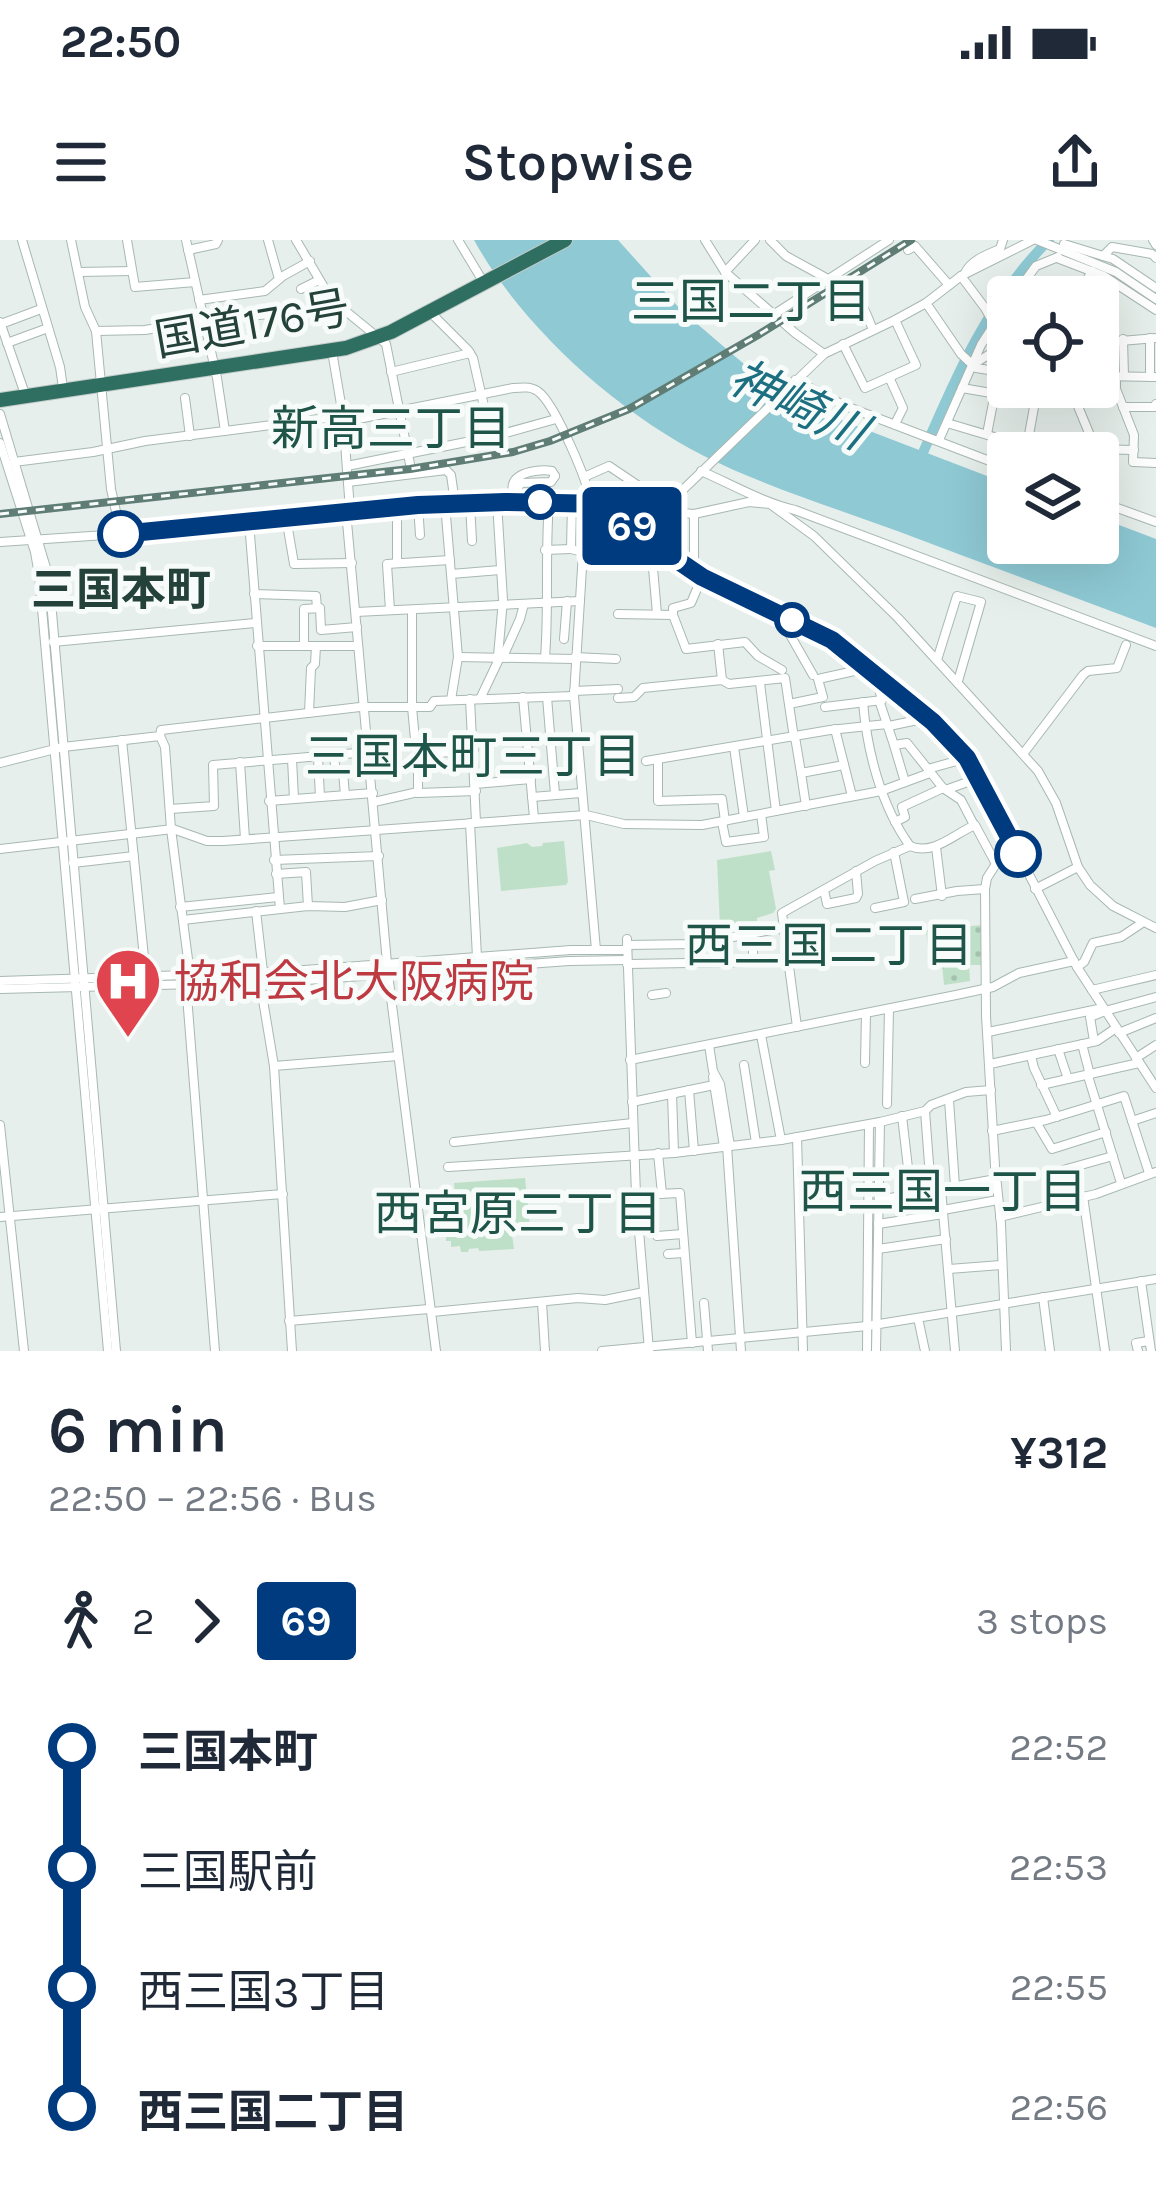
<!DOCTYPE html>
<html lang="en">
<head>
<meta charset="utf-8">
<style>
	:root { --surface:#fff; --page:#f6f6f7; --text:#1f2937; --muted:#747a83 }
	body { margin:0; font-family:Karla,"Noto Sans JP",sans-serif; background:var(--page); color:var(--text); height:100vh; display:flex; flex-direction:column; font-size:45px; white-space:nowrap }
	* { box-sizing:border-box; margin:0 }
	p { font-size:39px; color:var(--muted) }
	.icon { flex:none; width:66px; height:66px; fill:none; stroke:currentColor; stroke-width:2; stroke-linecap:round; stroke-linejoin:round }
	.map { position:relative; height:1111px; overflow:hidden }
	.details { display:flex; flex-direction:column; background:var(--surface); flex:1 }
	.details>* { flex:none }
	.badge { padding:0 24px; border-radius:9px; font-size:42px; line-height:78px }
	.buttons { position:absolute; left:987px; top:36px; display:grid; gap:24px }
	.buttons a { display:grid; place-items:center; width:132px; height:132px; border-radius:12px; background:var(--surface); box-shadow:0 12px 48px #0002; font-size:60px }
	.map>.badge { position:absolute; translate:-50% -50%; box-shadow:0 0 0 6px #fff }
	.legs { display:flex; align-items:center; gap:18px; height:132px; padding:0 48px; font-size:39px }
	.legs p { margin-inline-start:auto }
	.summary { display:flex; align-items:center; justify-content:space-between; height:204px; padding:0 48px }
	h1 { font-size:66px; font-weight:600; line-height:90px }
	ul { padding:0 48px; list-style:none }
	li { display:flex; align-items:center; gap:42px; height:120px; font-size:45px }
	li i { display:grid; place-items:center; width:18px; height:100%; margin:0 15px; background:currentColor }
	li i::after { content:''; width:30px; height:30px; margin:-15px; border:9px solid; border-radius:50%; background:var(--surface) }
	li p { margin-inline-start:auto }
	li:first-child i { background:linear-gradient(#0000 50%,currentColor 0) }
	li:last-child i { background:linear-gradient(currentColor 50%,#0000 0) }
	.status { display:flex; justify-content:space-between; align-items:center; height:84px; padding:0 60px; background:var(--surface); direction:ltr }
	.status svg { height:33px; fill:currentColor }
	header { display:flex; justify-content:space-between; align-items:center; height:156px; padding:0 48px; background:var(--surface); font-size:54px; font-weight:600 }
	.map>svg:first-child { display:block }
	.green { fill:url(#green-dots) }
	.pitch { fill:#bfe0c8 }
	.water { fill:#8ec9d4 }
	.lines { fill:none; stroke-linecap:round; stroke-linejoin:round }
	.river { stroke:#8ec9d4; stroke-width:10 }
	.minor-casing { stroke:#a8b8b2; stroke-width:10 }
	.highway-casing { stroke:#c2cac8; stroke-width:16 }
	.minor { stroke:#fff; stroke-width:8 }
	.highway { stroke:#2f6f62; stroke-width:14 }
	.rail-casing { stroke:#5f7d75; stroke-width:8 }
	.rail { stroke:#f7fbf9; stroke-width:3; stroke-dasharray:9; stroke-linecap:butt }
	.line-1-casing { stroke:#fff; stroke-width:27 }
	.line-1 { stroke:#003b80; stroke-width:18 }
	.stop-1-dot { fill:#fff; stroke:#003b80; stroke-width:6 }
	.labels { text-anchor:middle; stroke-width:10; stroke-linejoin:round; paint-order:stroke }
	.street-label { font-size:45px; fill:#24423a; stroke:#f7fbf9 }
	.stop-label { font-size:45px; font-weight:bold; fill:#24423a; stroke:#f7fbf9 }
	.health-label { font-size:45px; fill:#be3a42; stroke:#f7fbf9; text-anchor:start }
	.neighbourhood-label { font-size:48px; fill:#1f5548; stroke:#f7fbf9 }
	.water-label { font-size:48px; font-style:italic; fill:#1c6f80; stroke:#f7fbf9 }
</style>
</head>
<body>
<div class="status"><b>22:50</b><svg viewBox="0 0 49 12"><path d="M0 12V9h3v3zM5 12V6h3v6zM10 12V3h3v9zM15 12V0h3v12zM26 1h20v11H26zM47 4h2v5h-2z"/></svg></div>
<header><svg class="icon" aria-label="menu" viewBox="0 0 24 24"><path d="M4 6h16M4 12h16M4 18h16"/></svg>Stopwise<svg class="icon" aria-label="share" viewBox="0 0 24 24"><path d="M12 15V3M7 8l5-5 5 5M5 13v7h14v-7"/></svg></header>
<div class="map">
<svg width="1156" height="1111" viewBox="0 0 1156 1111">
	<defs>
		<pattern id="green-dots" width="8" height="8" patternUnits="userSpaceOnUse" patternTransform="scale(3)"><rect width="8" height="8" fill="#bfe0c8"/><path d="M2 2h.1M6 6h.1" fill="none" stroke="#a4c1ad" stroke-width="1.8" stroke-linecap="round"/></pattern>
	</defs>
	<rect width="100%" height="100%" fill="#e6efeb"/>
	<polygon class="green" points="982,685 982,725 969,725 970,741 944,745 942,724 930,725 926,690"/>
	<g class="pitch">
		<polygon points="564,601 568,642 566,645 501,651 497,608 527,603 532,607 542,606 543,603"/>
		<polygon points="771,611 775,630 769,631 776,669 773,673 757,678 757,681 720,687 717,620"/>
		<polygon points="525,938 530,987 511,988 514,1009 479,1011 478,1008 469,1009 468,1012 461,1012 460,1006 451,1007 451,1001 446,1001 446,989 448,988 447,968 456,966 454,943"/>
	</g>
	<path class="water" d="M 474,0 L 618,0 L 681,70 L 758,136 L 800,161 L 846,182 L 1008,244 L 1008,303 L 1098,303 L 1098,277 L 1156,299 L 1156,388 C 1071,356 985,324 900,292 C 835,268 766,247 704,216 C 616,171 522,87 474,0 Z"/>
	<g class="lines">
		<path class="river" d="M 919,222 C 953,143 987,61 1049,0"/>
		<defs>
			<g id="minor">
				<polyline points="22,0 60,127 63,148"/>
				<polyline points="71,0 85,67 96,91 111,249 121,294"/>
				<polyline points="127,0 135,47 195,42"/>
				<polyline points="186,0 217,138 225,191"/>
				<polyline points="268,0 279,39"/>
				<polyline points="296,0 331,59 386,104 412,234"/>
				<polyline points="458,0 484,43"/>
				<polyline points="705,0 725,32 795,93 824,114"/>
				<polyline points="770,0 786,16 828,39"/>
				<polyline points="1037,0 1116,32 1156,59"/>
				<polyline points="1153,0 1156,5"/>
				<polyline points="1064,4 1113,19 1156,48"/>
				<polyline points="188,10 216,4 218,0"/>
				<polyline points="908,10 915,6 949,45"/>
				<polyline points="1103,16 1112,7 1152,14 1156,18"/>
				<polyline points="1057,18 1104,36 1156,70"/>
				<polyline points="79,32 132,31"/>
				<polyline points="725,32 755,0"/>
				<path d="M 965,33 C 971,20 988,14 1000,9 L 1003,0"/>
				<polyline points="961,36 985,68 1008,109"/>
				<polyline points="301,49 319,40"/>
				<path d="M 847,51 C 863,61 866,73 873,90"/>
				<polyline points="1013,57 1036,26 1058,17"/>
				<polyline points="1091,57 1085,43 1092,31"/>
				<polyline points="199,60 265,51 283,36 310,21"/>
				<polyline points="926,63 961,114 976,128 1008,133"/>
				<polyline points="431,73 468,110 473,118 491,197"/>
				<polyline points="773,75 889,0"/>
				<polyline points="1098,75 1110,103 1110,137"/>
				<polyline points="0,82 25,154"/>
				<polyline points="1,84 41,69"/>
				<polyline points="96,91 145,90 205,80 332,68 336,65"/>
				<polyline points="1150,98 1150,137"/>
				<polyline points="1123,99 1124,136"/>
				<polyline points="7,103 48,88"/>
				<polyline points="1098,103 1156,98"/>
				<polyline points="843,104 865,148 916,125 895,80"/>
				<polyline points="332,111 343,176 350,270"/>
				<polyline points="974,124 1007,103"/>
				<polyline points="391,132 470,113"/>
				<polyline points="1098,136 1156,137"/>
				<polyline points="889,137 903,168 895,184"/>
				<polyline points="1116,137 1116,149 1134,195 1133,222 1156,223"/>
				<polyline points="795,140 843,165 1008,228"/>
				<polyline points="1070,147 1089,193 1089,209"/>
				<polyline points="962,148 1032,160"/>
				<polyline points="185,158 190,196"/>
				<polyline points="1123,167 1156,167 1156,164"/>
				<polyline points="0,174 49,338 116,1111"/>
				<path d="M 343,182 L 513,148 C 524,147 533,146 541,154 C 557,170 588,241 591,263"/>
				<polyline points="947,183 1048,213"/>
				<polyline points="987,194 999,132"/>
				<polyline points="939,200 981,105 1008,63"/>
				<polyline points="0,203 35,312 39,335 108,1111"/>
				<polyline points="1027,206 1034,167 1028,147"/>
				<polyline points="1065,213 1089,209 1134,210"/>
				<polyline points="14,222 93,212 145,201 343,176"/>
				<polyline points="347,226 491,197 556,179"/>
				<path d="M 701,231 C 733,245 762,262 795,270 L 1156,406"/>
				<polyline points="584,237 609,226 664,263 671,272 694,274 749,262 770,264 814,296 898,378 1038,531 1056,563 1078,627 1090,645 1113,666 1156,688"/>
				<polyline points="348,242 446,230 451,235 455,263"/>
				<polyline points="518,261 518,247 521,243 551,242 555,236"/>
				<polyline points="1098,261 1156,282"/>
				<polyline points="497,262 503,360 498,416"/>
				<path d="M 512,262 C 512,260 512,246 513,244 C 517,231 542,229 552,231 L 555,236"/>
				<polyline points="572,262 571,309 583,312 574,456 596,710"/>
				<polyline points="470,263 472,301"/>
				<polyline points="445,264 458,417 451,460"/>
				<polyline points="418,265 420,295"/>
				<polyline points="397,267 397,323"/>
				<polyline points="346,271 388,734 436,1111"/>
				<polyline points="286,277 294,324 352,323"/>
				<polyline points="249,282 280,669"/>
				<polyline points="639,292 824,114 895,80 926,63 961,36 1033,0"/>
				<polyline points="0,302 121,294 418,265 512,262 607,265 655,305 702,337 832,400 950,497 977,534 1077,727 1156,848"/>
				<polyline points="545,310 571,309"/>
				<polyline points="584,312 611,319"/>
				<polyline points="653,328 657,374"/>
				<polyline points="689,329 694,318 694,274"/>
				<polyline points="451,334 500,330"/>
				<polyline points="254,354 316,356 317,368"/>
				<polyline points="390,370 387,324 450,320"/>
				<polyline points="412,371 412,467 418,532 418,553 476,551"/>
				<polyline points="356,372 580,361"/>
				<polyline points="618,374 673,375 673,368 691,363 702,337"/>
				<polyline points="673,375 686,409 745,402 758,416 782,430"/>
				<polyline points="793,380 789,393 813,435"/>
				<polyline points="564,399 567,361"/>
				<polyline points="53,402 255,383"/>
				<polyline points="718,404 722,440"/>
				<polyline points="257,406 358,406"/>
				<polyline points="304,406 304,369 320,368 321,390 357,387"/>
				<polyline points="458,417 575,419"/>
				<polyline points="503,417 520,379 524,364"/>
				<polyline points="575,417 616,419"/>
				<path d="M 545,418 C 549,366 545,314 549,262"/>
				<polyline points="937,420 957,356 981,362 958,441"/>
				<polyline points="760,443 776,571"/>
				<polyline points="574,451 618,449"/>
				<polyline points="523,457 534,578"/>
				<polyline points="547,457 555,554"/>
				<polyline points="618,458 634,457 643,448 722,440 729,444 785,438 794,498"/>
				<polyline points="470,459 476,582"/>
				<polyline points="480,459 500,417"/>
				<polyline points="879,460 887,484"/>
				<path d="M 863,462 C 867,511 881,566 910,606"/>
				<polyline points="789,464 823,457 818,439 868,428"/>
				<polyline points="825,467 882,460 879,449 883,440"/>
				<polyline points="309,473 311,428 315,424 316,406"/>
				<polyline points="889,486 927,478"/>
				<polyline points="835,489 852,556"/>
				<polyline points="160,496 165,507 171,589 189,727 186,743 215,1111"/>
				<polyline points="795,497 801,533 844,525"/>
				<polyline points="122,500 146,737"/>
				<polyline points="894,505 905,542"/>
				<polyline points="734,507 744,577"/>
				<polyline points="1023,514 1083,435 1088,431 1117,428 1126,405"/>
				<polyline points="416,515 474,510"/>
				<polyline points="334,516 336,533 343,532 345,555"/>
				<polyline points="318,517 320,557"/>
				<polyline points="292,519 294,559"/>
				<polyline points="658,520 658,561 722,559 725,581"/>
				<polyline points="646,521 830,490 887,484 894,505 907,503 943,548 961,560 974,585"/>
				<polyline points="240,522 245,599"/>
				<polyline points="0,523 63,507 160,496 161,490 360,467 430,467 434,461 574,456"/>
				<polyline points="928,529 967,518"/>
				<polyline points="801,533 806,566"/>
				<polyline points="475,544 531,539"/>
				<polyline points="948,549 979,538"/>
				<polyline points="532,557 581,553"/>
				<polyline points="269,561 373,553"/>
				<polyline points="374,562 418,552"/>
				<polyline points="170,569 214,566 213,525 369,512"/>
				<polyline points="722,582 726,602 764,597 761,574"/>
				<polyline points="895,582 905,577 902,567 943,548"/>
				<polyline points="470,583 477,717"/>
				<polyline points="936,607 942,656"/>
				<polyline points="0,609 173,589 207,601 223,601 586,575 624,584 702,585 881,551 930,533"/>
				<polyline points="274,620 379,616"/>
				<polyline points="73,623 134,616"/>
				<polyline points="996,624 1014,606"/>
				<polyline points="276,634 306,632 308,666"/>
				<polyline points="1035,649 1078,627"/>
				<polyline points="824,650 827,664 856,658 858,654 856,631"/>
				<polyline points="915,659 957,651 985,649"/>
				<polyline points="180,667 278,657"/>
				<polyline points="875,668 904,662 894,612"/>
				<polyline points="256,671 263,732"/>
				<polyline points="183,680 308,666 345,667 382,660"/>
				<polyline points="627,699 636,955 649,1110"/>
				<polyline points="627,705 694,704 783,688"/>
				<polyline points="627,724 753,722 753,707 747,695"/>
				<polyline points="1077,727 1084,722 1093,703 1121,697 1142,683"/>
				<polyline points="0,741 278,732 571,710 627,710"/>
				<polyline points="260,742 274,826"/>
				<polyline points="0,749 279,742 569,721 627,720"/>
				<polyline points="1092,750 1156,735"/>
				<polyline points="652,755 666,753"/>
				<path d="M 797,787 L 782,673 L 875,621 L 910,606 C 933,616 954,594 975,585 L 996,624 L 987,638 L 985,649 L 986,776 L 995,926 L 1001,984 L 1006,1111"/>
				<polyline points="988,792 1103,768"/>
				<polyline points="1119,793 1156,778"/>
				<polyline points="761,795 781,900"/>
				<polyline points="1094,801 1090,777 1105,771 1156,757"/>
				<polyline points="1082,804 1090,835"/>
				<polyline points="709,805 713,831 720,844 730,906"/>
				<polyline points="1058,809 1068,839"/>
				<polyline points="1031,816 1034,828 1057,877"/>
				<polyline points="1136,818 1156,805"/>
				<polyline points="630,820 956,755 993,747 1019,733 1074,721"/>
				<polyline points="865,823 866,773"/>
				<polyline points="990,824 1097,801 1116,788"/>
				<polyline points="744,825 756,903"/>
				<polyline points="1088,836 1121,943"/>
				<polyline points="713,837 724,907"/>
				<polyline points="1041,845 1139,823"/>
				<polyline points="689,850 694,911"/>
				<polyline points="672,854 674,913"/>
				<polyline points="949,860 955,946"/>
				<polyline points="632,862 714,845"/>
				<polyline points="887,864 889,769"/>
				<polyline points="925,871 931,950"/>
				<polyline points="902,876 911,954"/>
				<polyline points="1132,881 1156,873"/>
				<polyline points="1036,882 1052,909 1106,892"/>
				<polyline points="0,885 24,1111"/>
				<polyline points="992,891 1046,880 1124,856 1149,933"/>
				<polyline points="797,897 803,1111"/>
				<polyline points="454,902 633,883"/>
				<polyline points="727,906 741,1111"/>
				<polyline points="658,913 662,954"/>
				<polyline points="448,927 674,913 781,900 880,882 925,871 931,865 966,852 991,850"/>
				<polyline points="941,949 955,1111"/>
				<polyline points="636,955 680,953 692,1103"/>
				<polyline points="1083,956 1105,1111"/>
				<polyline points="879,960 996,939"/>
				<polyline points="1071,960 1063,930 1113,916"/>
				<polyline points="943,970 998,960"/>
				<polyline points="0,977 283,954"/>
				<polyline points="1000,977 1096,954 1156,932"/>
				<polyline points="878,984 943,974"/>
				<polyline points="657,996 683,994"/>
				<polyline points="878,1009 946,999"/>
				<polyline points="668,1014 684,1013"/>
				<polyline points="949,1029 1001,1025"/>
				<polyline points="1141,1041 1151,1111"/>
				<polyline points="1043,1057 1050,1111"/>
				<polyline points="542,1062 545,1111"/>
				<polyline points="704,1063 708,1111"/>
				<polyline points="432,1072 578,1058 605,1060 644,1052"/>
				<polyline points="918,1078 925,1111"/>
				<polyline points="289,1081 429,1069"/>
				<polyline points="292,1111 274,826 398,816"/>
				<polyline points="602,1111 867,1086 1156,1039"/>
				<polyline points="867,1111 869,885"/>
				<polyline points="876,1111 880,882"/>
				<polyline points="1138,1111 1136,1103 1149,1101"/>
			</g>
			<polyline id="highway" points="0,160 346,108 391,92 565,0"/>
		</defs>
		<use href="#minor" class="minor-casing"/>
		<use href="#highway" class="highway-casing"/>
		<use href="#minor" class="minor"/>
		<use href="#highway" class="highway"/>
		<defs>
			<polyline id="rail" points="0,274 410,229 513,212 550,201 629,169 758,95 911,0"/>
		</defs>
		<use href="#rail" class="rail-casing"/>
		<use href="#rail" class="rail"/>
	</g>
	<g class="lines">
		<defs>
			<polyline id="line-1" points="121,294 418,265 505,262 604,264 655,305 702,337 832,400 933,482 967,518 1018,614"/>
		</defs>
		<use href="#line-1" class="line-1-casing"/>
		<use href="#line-1" class="line-1"/>
	</g>
	<defs>
		<symbol id="hospital-pin" viewBox="-11 -11 22 30"><path d="M0 17L-7.5 6A9.5 9.5 0 1 1 7.5 6Z" fill="#e0444e" stroke="#f7fbf9"/><path d="M-5-5h3v3.5h4V-5h3V5h-3V1.5h-4V5h-3Z" fill="#fff"/></symbol>
	</defs>
	<g fill-rule="evenodd">
		<use href="#hospital-pin" x="90" y="703" width="76" height="104"/>
	</g>
	<g class="stop-1-dot">
		<circle cx="540" cy="262" r="15"/>
		<circle cx="121" cy="294" r="21"/>
		<circle cx="792" cy="380" r="15"/>
		<circle cx="1018" cy="614" r="21"/>
	</g>
	<g class="labels">
		<g class="street-label">
			<text transform="translate(252 83) rotate(-10)" y="16">国道176号</text>
		</g>
		<g class="stop-label">
			<text x="121" y="365">三国本町</text>
		</g>
		<g class="health-label">
			<text x="174" y="757">協和会北大阪病院</text>
		</g>
		<g class="neighbourhood-label">
			<text x="751" y="78">三国二丁目</text>
			<text x="391" y="205">新高三丁目</text>
			<text x="473" y="533">三国本町三丁目</text>
			<text x="829" y="722">西三国二丁目</text>
			<text x="943" y="968">西三国一丁目</text>
			<text x="518" y="990">西宮原三丁目</text>
		</g>
		<g class="water-label">
			<text transform="translate(799 164) rotate(25)" y="17">神崎川</text>
		</g>
	</g>
</svg>
<div class="buttons">
<a><svg class="icon" aria-label="locate" viewBox="0 0 24 24"><circle cx="12" cy="12" r="6"/><path d="M12 2v4M12 18v4M2 12h4M18 12h4"/></svg></a>
<a><svg class="icon" aria-label="layers" viewBox="0 0 24 24"><path d="M12 4l9 5-9 5-9-5zM3 14l9 5 9-5"/></svg></a>
</div>
<b class="badge" style="left:632px;top:286px;background:#003b80;color:#fff">69</b>
</div>
<section class="details">
<div class="summary"><div><h1>6 min</h1><p>22:50 – 22:56 · Bus</p></div><b>¥312</b></div>
<div class="legs"><svg class="icon" aria-label="walk" viewBox="0 0 24 24"><circle cx="13" cy="4" r="2"/><path d="M13 8l-2 6 4 7M11 14l-3 7M7 12l3-4h3l4 4"/></svg>2<svg class="icon" aria-label="forward" viewBox="0 0 24 24"><path d="M9 5l7 7-7 7"/></svg><b class="badge" style="background:#003b80;color:#fff">69</b><p>3 stops</p></div>
<ul>
<li><i style="color:#003b80"></i><b>三国本町</b><p>22:52</p></li>
<li><i style="color:#003b80"></i><span>三国駅前</span><p>22:53</p></li>
<li><i style="color:#003b80"></i><span>西三国3丁目</span><p>22:55</p></li>
<li><i style="color:#003b80"></i><b>西三国二丁目</b><p>22:56</p></li>
</ul>
</section>
</body>
</html>
